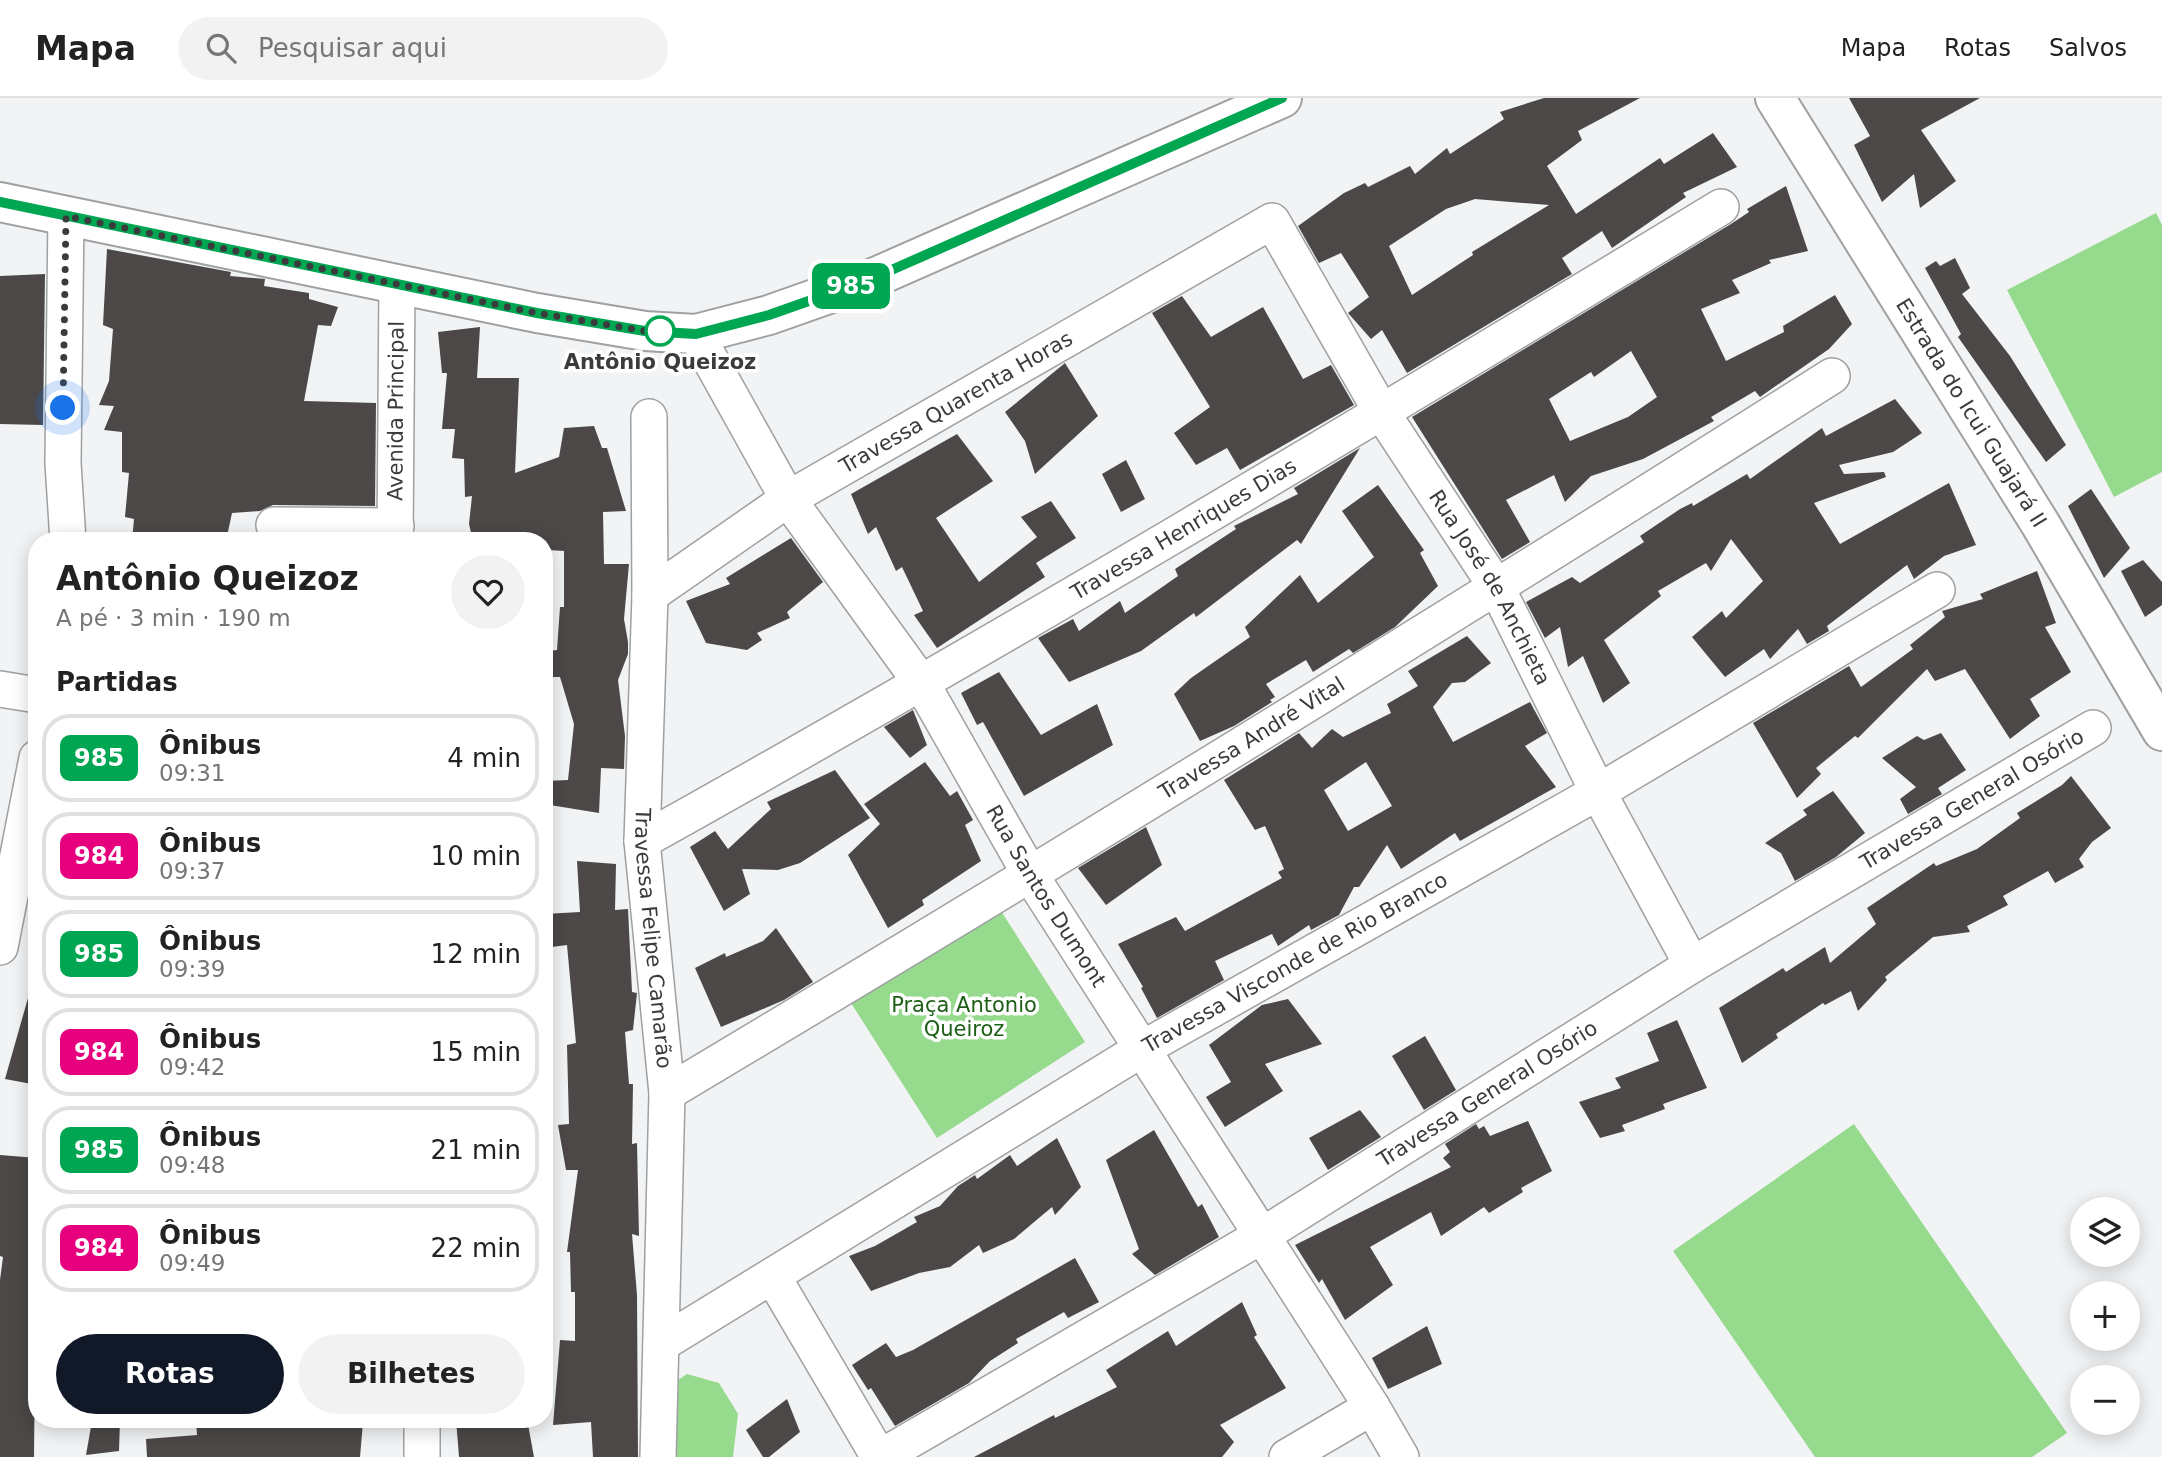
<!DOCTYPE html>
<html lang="pt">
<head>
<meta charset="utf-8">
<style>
	:root { --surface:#fff; --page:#f2f2f2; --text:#222; --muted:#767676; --line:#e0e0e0; --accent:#111827 }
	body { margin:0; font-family:"DejaVu Sans",sans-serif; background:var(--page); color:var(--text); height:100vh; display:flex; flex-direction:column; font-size:26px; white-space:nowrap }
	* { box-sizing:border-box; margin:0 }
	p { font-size:23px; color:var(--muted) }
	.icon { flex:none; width:38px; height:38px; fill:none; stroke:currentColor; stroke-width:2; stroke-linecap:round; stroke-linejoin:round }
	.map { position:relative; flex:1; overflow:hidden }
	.side { position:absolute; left:28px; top:434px; width:525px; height:896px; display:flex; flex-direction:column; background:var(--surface); border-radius:28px; box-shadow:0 4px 18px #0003 }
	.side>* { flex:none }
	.badge { padding:0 14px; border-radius:10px; font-size:24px; line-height:46px }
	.fabs { position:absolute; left:2070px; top:1099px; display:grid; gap:14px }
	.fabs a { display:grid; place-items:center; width:70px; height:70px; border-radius:50%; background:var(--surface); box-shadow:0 4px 18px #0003; font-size:35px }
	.you { position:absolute; width:35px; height:35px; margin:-18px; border:5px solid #fff; border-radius:50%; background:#1a73e8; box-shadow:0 0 0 10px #1a73e833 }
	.map>.badge { position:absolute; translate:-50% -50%; box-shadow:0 0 0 4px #fff }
	h2 { padding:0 28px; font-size:26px; line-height:63px }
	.round { display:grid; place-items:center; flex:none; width:74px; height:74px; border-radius:37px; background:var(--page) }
	.summary { display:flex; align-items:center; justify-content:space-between; height:119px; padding:0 28px }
	h1 { font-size:33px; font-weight:800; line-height:52px }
	.cta { display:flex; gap:14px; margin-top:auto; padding:14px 28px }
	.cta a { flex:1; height:80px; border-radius:42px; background:var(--accent); color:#fff; font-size:28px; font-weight:800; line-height:80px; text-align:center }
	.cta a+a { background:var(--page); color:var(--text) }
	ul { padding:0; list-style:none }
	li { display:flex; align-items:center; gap:21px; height:88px; margin:0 14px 10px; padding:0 14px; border:4px solid var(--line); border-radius:28px }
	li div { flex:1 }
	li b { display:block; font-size:26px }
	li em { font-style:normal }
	li .badge { min-width:77px; font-weight:700; text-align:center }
	header { display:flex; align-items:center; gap:42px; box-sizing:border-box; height:98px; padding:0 35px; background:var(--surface); border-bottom:2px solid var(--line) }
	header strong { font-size:33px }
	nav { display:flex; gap:38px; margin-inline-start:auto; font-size:24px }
	.search { width:490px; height:63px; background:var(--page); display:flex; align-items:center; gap:18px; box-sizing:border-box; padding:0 24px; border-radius:38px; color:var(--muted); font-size:26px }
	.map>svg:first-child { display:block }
	.green { fill:#96da8d }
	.building { fill:#4b4847; fill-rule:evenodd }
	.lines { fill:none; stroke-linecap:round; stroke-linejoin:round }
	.minor-casing { stroke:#9ea0a2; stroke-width:38 }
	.major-casing { stroke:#9ea0a2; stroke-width:42 }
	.minor { stroke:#fff; stroke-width:35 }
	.major { stroke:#fff; stroke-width:38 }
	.line-casing { stroke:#fff; stroke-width:16 }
	.line { stroke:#00a651; stroke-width:10 }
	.walk { stroke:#3a3b3c; stroke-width:7; stroke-dasharray:0 12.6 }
	.stop-dot { fill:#fff; stroke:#00a651; stroke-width:3.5 }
	.labels { text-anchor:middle; stroke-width:7; stroke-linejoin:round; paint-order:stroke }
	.stop-label { font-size:21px; font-weight:bold; fill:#3a3b3c; stroke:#fff }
	.street-label { font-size:21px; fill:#3a3b3c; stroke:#fff }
	.park-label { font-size:21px; fill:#1c5f15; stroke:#fff }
</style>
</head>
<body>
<header>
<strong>Mapa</strong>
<div class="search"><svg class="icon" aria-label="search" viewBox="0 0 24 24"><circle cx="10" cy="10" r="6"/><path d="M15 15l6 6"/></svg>Pesquisar aqui</div>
<nav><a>Mapa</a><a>Rotas</a><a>Salvos</a></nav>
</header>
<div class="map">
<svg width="2162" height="1359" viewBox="0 0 2162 1359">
	<rect width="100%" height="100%" fill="#f1f3f5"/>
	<g class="green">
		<polygon points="2156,115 2162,127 2162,374 2114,399 2007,192"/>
		<polygon points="992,799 1085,944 937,1040 844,894"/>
		<polygon points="1854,1026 2067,1335 2032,1359 1815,1359 1673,1153"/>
		<polygon points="687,1276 719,1285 738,1316 733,1359 645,1359 668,1289"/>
	</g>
	<g class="building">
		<path d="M 1544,0 L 1640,0 L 1578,33 L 1582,42 L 1547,68 L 1576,116 L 1660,60 L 1664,66 L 1713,35 L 1737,69 L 1683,95 L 1686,99 L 1612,150 L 1602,133 L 1562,160 L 1572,176 L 1407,275 L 1382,232 L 1371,241 L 1348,215 L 1369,199 L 1341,155 L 1319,165 L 1298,128 L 1344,95 L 1365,85 L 1368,89 L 1410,68 L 1415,76 L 1447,50 L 1450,56 L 1504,21 L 1500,14 ZM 1475,101 L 1549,107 L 1472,154 L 1473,157 L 1412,197 L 1389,148 L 1446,111 Z"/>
		<polygon points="1849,0 1980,0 1921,32 1956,83 1920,110 1914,76 1882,104 1854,47 1870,38"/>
		<path d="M 1786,88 L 1808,153 L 1769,162 L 1771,165 L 1732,182 L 1740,195 L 1701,211 L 1726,263 L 1784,234 L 1783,228 L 1835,197 L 1852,226 L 1829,251 L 1760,299 L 1755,293 L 1711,319 L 1714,323 L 1643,361 L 1591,378 L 1565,404 L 1554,377 L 1506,402 L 1530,444 L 1502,461 L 1412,319 L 1731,126 L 1749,114 L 1747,111 ZM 1631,253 L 1657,299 L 1628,319 L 1570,343 L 1549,301 L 1591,274 L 1594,279 Z"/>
		<polygon points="107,151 231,174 230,178 265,181 264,188 309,195 309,201 338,209 331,228 318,227 304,303 376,305 375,408 273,407 260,413 232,415 226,443 190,437 188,443 132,443 134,421 125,419 129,375 122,374 122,334 104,332 114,308 99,307 109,283 113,231 103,227"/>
		<polygon points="1955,160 1970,190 1962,196 2010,258 2066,347 2046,364 1958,239 1961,236 1925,170 1936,163 1940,168"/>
		<polygon points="45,176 43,327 0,326 0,178"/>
		<polygon points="1182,198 1211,239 1263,209 1303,281 1331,267 1354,307 1240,372 1227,350 1196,367 1174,335 1210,309 1152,215"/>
		<polygon points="480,229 477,280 519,280 515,375 559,359 564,330 594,328 602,350 607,350 626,413 603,414 604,466 629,466 624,521 628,544 628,556 618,582 625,638 624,671 601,670 599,715 550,707 545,683 568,682 574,626 560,579 548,579 546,553 557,552 560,509 564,509 564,453 548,452 546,443 473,443 469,426 472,398 465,399 464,361 452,360 455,331 442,331 447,275 442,275 438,234"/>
		<polygon points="1065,265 1098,318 1035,376 1025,343 1005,314"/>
		<polygon points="1895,301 1922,335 1893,354 1839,367 1844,376 1884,374 1886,379 1814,405 1840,446 1949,385 1976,447 1944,458 1914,481 1907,467 1827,528 1829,533 1807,546 1798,531 1770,561 1764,551 1725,579 1692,539 1722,513 1726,520 1763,483 1731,441 1711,473 1706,465 1658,493 1661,498 1604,542 1630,585 1603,605 1583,558 1568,569 1560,529 1545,540 1526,504 1572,479 1580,485 1644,444 1640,438 1680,411 1692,405 1693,408 1747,376 1750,381 1822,330 1826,338"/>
		<polygon points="957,336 993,383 936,420 979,484 1037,439 1021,419 1051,403 1076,440 1036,465 1045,479 937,550 914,517 923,513 902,469 896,473 876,429 868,436 851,396"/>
		<polygon points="1360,350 1301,446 1297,442 1196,519 1194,515 1141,553 1069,584 1038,540 1073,521 1079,533 1120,503 1125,515 1178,478 1175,471 1236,431 1234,428 1298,396 1294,390"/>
		<polygon points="1126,362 1145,401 1121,414 1102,376"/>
		<polygon points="1378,387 1424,452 1420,455 1438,488 1395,529 1353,555 1349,551 1313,574 1306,562 1266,586 1275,599 1270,602 1272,604 1234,628 1200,643 1174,596 1191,580 1250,539 1245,529 1300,477 1318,505 1374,459 1342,413"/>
		<polygon points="2091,391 2130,450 2104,480 2068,408"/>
		<polygon points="791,440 823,484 787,514 790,520 757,535 762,542 747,552 706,545 686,503 730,486 726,480"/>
		<polygon points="2143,462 2162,484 2162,507 2145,519 2121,473"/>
		<polygon points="2037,473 2056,525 2045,529 2071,574 2030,601 2040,618 2010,641 1965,571 1935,583 1927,571 1858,640 1855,638 1816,670 1821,676 1797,700 1753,625 1849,568 1861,589 1913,551 1910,547 1945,519 1942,513 1983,501 1980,496"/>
		<path d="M 1467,538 L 1491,565 L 1465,584 L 1452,585 L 1433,609 L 1453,644 L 1530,604 L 1547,635 L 1525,648 L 1556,689 L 1460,743 L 1455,735 L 1401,771 L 1387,747 L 1359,789 L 1354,789 L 1339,817 L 1311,832 L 1309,827 L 1278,848 L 1272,836 L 1215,863 L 1224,882 L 1157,920 L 1141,890 L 1143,889 L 1118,846 L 1176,819 L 1185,833 L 1282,780 L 1278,774 L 1284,771 L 1265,728 L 1255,732 L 1224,682 L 1299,635 L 1312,650 L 1332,631 L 1343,639 L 1391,615 L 1387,606 L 1418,588 L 1408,573 ZM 1366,664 L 1392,708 L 1348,733 L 1324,692 Z"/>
		<polygon points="999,574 1041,637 1097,606 1113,647 1024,698 983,624 977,627 961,595"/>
		<polygon points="913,612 927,647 910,660 884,629"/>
		<polygon points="1941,635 1966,672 1938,690 1942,696 1908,716 1900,701 1916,689 1882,660 1917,638 1924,642"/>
		<polygon points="925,664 950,698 957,693 973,722 965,727 981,763 922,802 924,807 888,830 848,757 880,726 864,706"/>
		<polygon points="835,672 870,720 800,765 778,772 742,771 750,796 724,813 690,749 715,733 728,751 771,711 767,704"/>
		<polygon points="2071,678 2111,730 2092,744 2079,761 2084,769 2055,785 2048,773 2003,798 2008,807 1967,828 1970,834 1933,839 1885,879 1887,882 1858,913 1851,893 1825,907 1823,905 1776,936 1778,940 1742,965 1719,910 1783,870 1786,874 1825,849 1830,865 1876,826 1867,810 1934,765 1936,768 1977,751 2020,720 2017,715 2062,687"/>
		<polygon points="1833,693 1865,735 1836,759 1795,783 1781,755 1765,745 1807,717 1803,712"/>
		<polygon points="1146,729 1162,767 1106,807 1078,770"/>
		<polygon points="577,763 616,766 615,812 628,811 632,894 637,895 633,932 625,934 629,986 633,986 632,1046 637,1045 639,1138 632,1136 637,1197 638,1359 593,1359 591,1324 553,1327 560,1242 575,1243 575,1194 571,1194 570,1154 567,1154 578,1072 566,1072 558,1027 569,1026 567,947 576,945 567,847 544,850 544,816 580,814"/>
		<polygon points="776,830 813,884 784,902 721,929 695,870 725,855 726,859 763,843"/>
		<polygon points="30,893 37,894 37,987 5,981"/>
		<polygon points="1288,901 1322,946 1265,966 1283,993 1225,1029 1206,999 1231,984 1209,947 1262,907"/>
		<polygon points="1677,922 1707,990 1663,1006 1665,1011 1622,1027 1625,1033 1600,1040 1579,1004 1621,990 1615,980 1659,963 1647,935"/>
		<polygon points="1425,938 1456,992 1424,1012 1392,958"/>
		<polygon points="1360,1012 1381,1039 1328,1072 1309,1040"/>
		<polygon points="1528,1023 1552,1073 1521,1090 1523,1094 1489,1115 1484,1109 1441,1138 1431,1114 1370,1149 1393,1187 1345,1222 1322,1181 1319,1185 1295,1147 1451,1069 1443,1060 1450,1054 1445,1046 1476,1026 1479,1031 1484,1028 1490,1038"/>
		<polygon points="1154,1032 1198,1109 1202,1106 1219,1139 1155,1177 1132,1156 1139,1151 1106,1062"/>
		<polygon points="1057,1040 1081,1089 1055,1117 1052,1109 1014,1141 983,1155 979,1147 950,1169 919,1175 871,1193 849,1158 875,1148 917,1124 914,1119 940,1108 958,1088 975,1077 977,1081 1010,1057 1017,1068"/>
		<polygon points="0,1057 37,1060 34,1359 0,1359 0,1182 3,1159 0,1158"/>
		<polygon points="1075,1160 1099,1204 1068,1220 1064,1214 1016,1241 1018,1245 990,1263 969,1285 895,1328 871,1290 868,1292 852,1267 886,1245 896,1259 913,1252"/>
		<polygon points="1242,1204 1257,1237 1254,1239 1286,1290 1220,1327 1234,1344 1222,1359 974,1359 1054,1317 1055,1320 1117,1289 1106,1272 1168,1233 1176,1248"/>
		<polygon points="1427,1228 1442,1266 1388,1291 1372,1260"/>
		<polygon points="787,1301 800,1334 769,1359 763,1359 746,1332"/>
		<polygon points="120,1321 119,1353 86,1357 92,1323"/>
		<polygon points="196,1321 363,1324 360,1359 147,1359 146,1341 197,1337"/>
		<polygon points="456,1321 527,1321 534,1359 459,1359"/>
	</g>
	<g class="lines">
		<defs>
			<g id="minor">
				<polyline points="66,118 63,365 68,443"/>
				<path id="s1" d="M 696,236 L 788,401 L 922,586 L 1031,778 L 1372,1309 L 1401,1359"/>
				<path id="s2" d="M 649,319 L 650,497 L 642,743 L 667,995 L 658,1359"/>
				<polyline points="274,427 396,428"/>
				<path id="s3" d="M 395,443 L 397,185"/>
				<path id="s4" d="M 650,497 L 788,401 L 1272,123 L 1382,315 L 1497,490 L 1598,694 L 1692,867"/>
				<polyline points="0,591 37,597"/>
				<path id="s5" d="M 642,743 C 1006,540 1364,326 1721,109"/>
				<polyline points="0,849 37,660"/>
				<path id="s6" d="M 667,995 C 1059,761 1447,522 1832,278"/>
				<polyline points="773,1179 879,1359"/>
				<path id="s7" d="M 661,1246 L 1142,951 L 1598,694 L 1937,492"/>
				<polyline points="422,1359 422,1321"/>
				<path id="s8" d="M 881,1359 L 1263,1137 L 1692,867 L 2093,630"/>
				<polyline points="1287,1359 1372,1309"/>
			</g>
			<g id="major">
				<path id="s9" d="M 1775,0 L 2041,427 L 2162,633"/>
				<polyline points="0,104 537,215 645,233 696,236 769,217 871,181 1282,0"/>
			</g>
		</defs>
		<use href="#minor" class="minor-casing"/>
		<use href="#major" class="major-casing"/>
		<use href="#minor" class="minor"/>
		<use href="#major" class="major"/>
	</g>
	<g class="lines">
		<defs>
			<polyline id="line" points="0,104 537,215 645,233 696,236 769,217 871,181 1282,0"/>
		</defs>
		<use href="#line" class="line-casing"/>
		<use href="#line" class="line"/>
		<polyline class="walk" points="63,310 66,118 537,215 645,233 664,233 660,233"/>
	</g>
	<circle class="stop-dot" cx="660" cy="233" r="14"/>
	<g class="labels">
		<g class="stop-label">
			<text x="660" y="271">Antônio Queizoz</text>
		</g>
		<g class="street-label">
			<text dy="7" stroke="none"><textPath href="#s4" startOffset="362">Travessa Quarenta Horas</textPath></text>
			<text dy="7" stroke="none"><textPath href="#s3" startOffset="130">Avenida Principal</textPath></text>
			<text dy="7" stroke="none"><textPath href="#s9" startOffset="371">Estrada do Icui Guajará II</textPath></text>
			<text dy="7" stroke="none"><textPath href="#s5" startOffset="625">Travessa Henriques Dias</textPath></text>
			<text dy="7" stroke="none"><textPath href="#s4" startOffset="1153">Rua José de Anchieta</textPath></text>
			<text dy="7" stroke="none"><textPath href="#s6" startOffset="684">Travessa André Vital</textPath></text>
			<text dy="7" stroke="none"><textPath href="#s8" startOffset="1274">Travessa General Osório</textPath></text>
			<text dy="7" stroke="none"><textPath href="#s1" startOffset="663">Rua Santos Dumont</textPath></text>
			<text dy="7" stroke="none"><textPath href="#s2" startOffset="522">Travessa Felipe Camarão</textPath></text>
			<text dy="7" stroke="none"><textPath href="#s7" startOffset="740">Travessa Visconde de Rio Branco</textPath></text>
			<text dy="7" stroke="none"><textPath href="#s8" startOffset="707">Travessa General Osório</textPath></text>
		</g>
		<g class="park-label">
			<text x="964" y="914">Praça Antonio<tspan x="964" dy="24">Queiroz</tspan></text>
		</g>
	</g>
</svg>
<div class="fabs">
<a><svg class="icon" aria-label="layers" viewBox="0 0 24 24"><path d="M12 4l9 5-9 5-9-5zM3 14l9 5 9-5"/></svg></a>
<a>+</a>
<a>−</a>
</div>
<div class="you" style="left:63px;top:310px"></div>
<b class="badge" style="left:851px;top:188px;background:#00a651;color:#fff">985</b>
<section class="side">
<div class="summary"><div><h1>Antônio Queizoz</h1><p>A pé · 3 min · 190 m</p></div><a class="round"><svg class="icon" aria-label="heart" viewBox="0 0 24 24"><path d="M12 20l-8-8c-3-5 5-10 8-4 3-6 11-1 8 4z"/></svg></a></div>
<h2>Partidas</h2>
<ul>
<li><span class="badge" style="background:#00a651;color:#fff">985</span><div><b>Ônibus</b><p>09:31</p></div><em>4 min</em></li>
<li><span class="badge" style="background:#e6007e;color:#fff">984</span><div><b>Ônibus</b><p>09:37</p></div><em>10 min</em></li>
<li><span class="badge" style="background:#00a651;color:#fff">985</span><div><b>Ônibus</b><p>09:39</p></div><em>12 min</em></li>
<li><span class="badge" style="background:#e6007e;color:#fff">984</span><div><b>Ônibus</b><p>09:42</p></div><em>15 min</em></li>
<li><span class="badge" style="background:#00a651;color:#fff">985</span><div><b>Ônibus</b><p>09:48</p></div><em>21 min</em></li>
<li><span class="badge" style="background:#e6007e;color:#fff">984</span><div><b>Ônibus</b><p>09:49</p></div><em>22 min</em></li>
</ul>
<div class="cta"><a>Rotas</a><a>Bilhetes</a></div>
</section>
</div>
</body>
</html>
